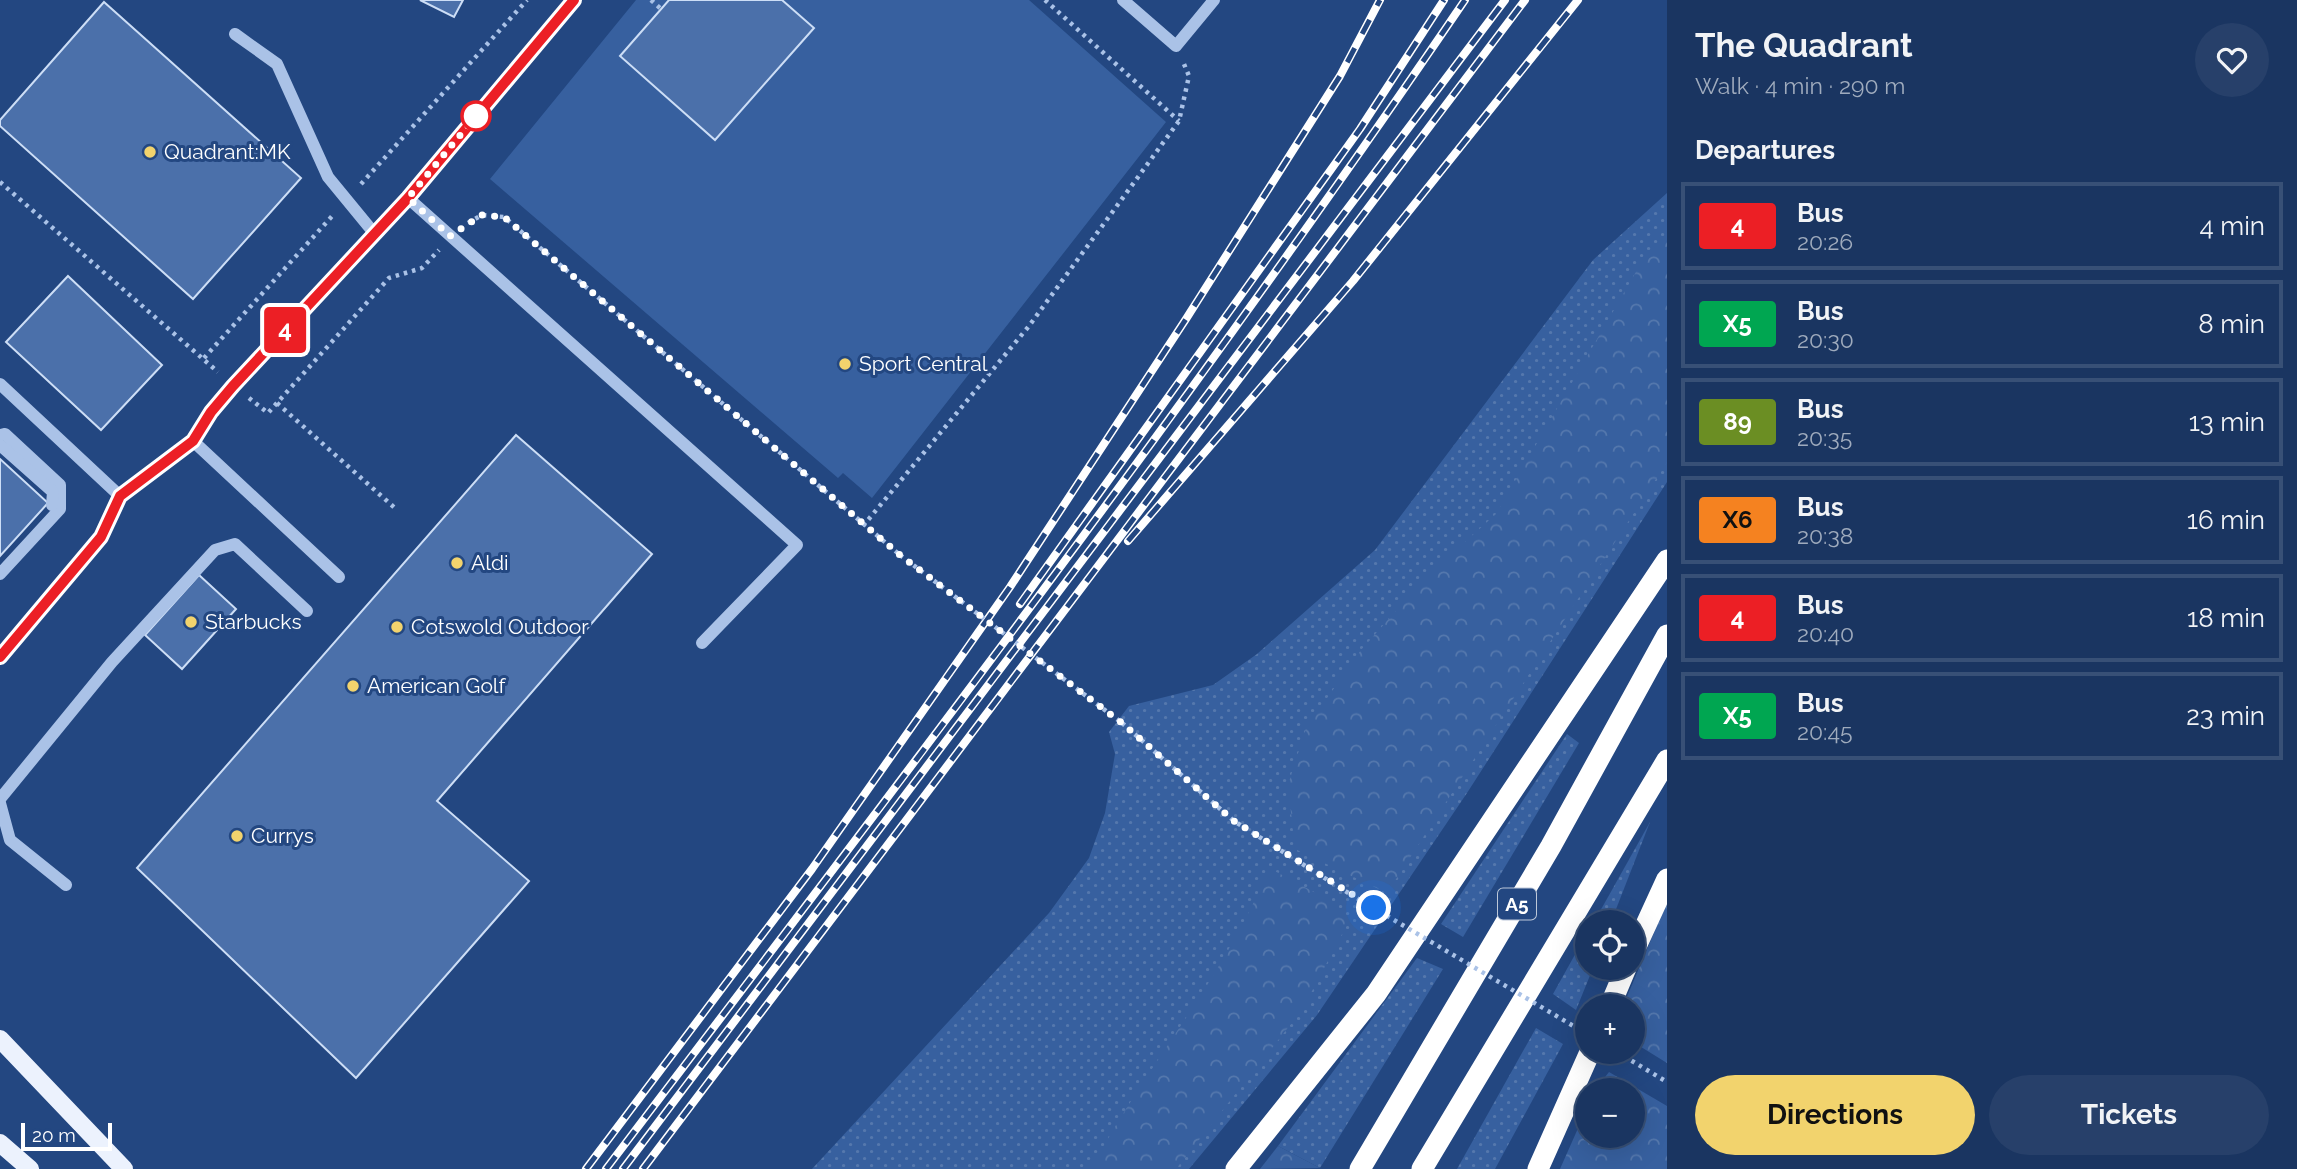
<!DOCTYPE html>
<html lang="en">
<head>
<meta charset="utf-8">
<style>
	:root { --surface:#1a3561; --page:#27406a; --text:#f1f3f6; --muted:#9fabbd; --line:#385076; --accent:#f2d36d }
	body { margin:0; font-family:Raleway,sans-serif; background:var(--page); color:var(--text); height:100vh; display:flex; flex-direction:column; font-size:26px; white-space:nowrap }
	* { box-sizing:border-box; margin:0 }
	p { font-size:23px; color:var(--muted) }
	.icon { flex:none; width:38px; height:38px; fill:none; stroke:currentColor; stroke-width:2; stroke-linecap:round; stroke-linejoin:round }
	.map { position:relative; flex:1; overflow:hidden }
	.sheet { display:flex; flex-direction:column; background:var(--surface); width:630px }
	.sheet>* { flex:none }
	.badge { padding:0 14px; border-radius:5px; font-size:24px; line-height:46px }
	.fabs { position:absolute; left:1575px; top:910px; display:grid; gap:14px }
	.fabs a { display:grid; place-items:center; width:70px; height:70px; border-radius:50%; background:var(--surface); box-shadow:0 7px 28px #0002,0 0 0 2px var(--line); font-size:35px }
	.scale { position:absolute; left:21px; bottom:18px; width:91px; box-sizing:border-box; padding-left:7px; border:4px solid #fff; border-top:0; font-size:19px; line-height:24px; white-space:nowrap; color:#fff; -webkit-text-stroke:5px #234781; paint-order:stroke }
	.you { position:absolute; width:35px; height:35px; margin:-18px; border:5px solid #fff; border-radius:50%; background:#1a73e8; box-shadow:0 0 0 10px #1a73e833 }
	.map>.badge { position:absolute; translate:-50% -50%; box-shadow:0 0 0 4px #fff }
	h2 { padding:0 28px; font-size:26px; line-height:63px }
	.round { display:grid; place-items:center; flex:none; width:74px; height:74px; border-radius:37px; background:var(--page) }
	.headline { display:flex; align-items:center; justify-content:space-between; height:119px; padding:0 28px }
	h1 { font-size:33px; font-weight:700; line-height:52px }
	.primary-button { display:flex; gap:14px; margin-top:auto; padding:14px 28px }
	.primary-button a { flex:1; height:80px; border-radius:42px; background:var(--accent); color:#111; font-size:28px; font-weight:700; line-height:80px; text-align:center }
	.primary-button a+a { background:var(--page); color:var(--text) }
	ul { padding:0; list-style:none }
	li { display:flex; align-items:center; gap:21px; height:88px; margin:0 14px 10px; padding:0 14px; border:4px solid var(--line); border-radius:0px }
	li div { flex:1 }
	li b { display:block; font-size:26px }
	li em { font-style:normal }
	li .badge { min-width:77px; font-weight:700; text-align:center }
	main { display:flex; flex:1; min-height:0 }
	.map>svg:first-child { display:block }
	.grass { fill:url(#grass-dots) }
	.forest { fill:url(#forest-crowns) }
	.garden { fill:#37609f }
	.building { fill:#4b70aa; stroke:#cddef6; stroke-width:2 }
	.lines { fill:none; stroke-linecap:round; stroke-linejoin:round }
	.path { stroke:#aac2e7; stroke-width:4.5; stroke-dasharray:3.5 5; stroke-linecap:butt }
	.minor { stroke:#aac2e7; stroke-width:12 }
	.major { stroke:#ecf2fd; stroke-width:18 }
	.highway { stroke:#fff; stroke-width:21 }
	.rail-casing { stroke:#fff; stroke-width:8 }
	.rail { stroke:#234781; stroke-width:5; stroke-dasharray:16; stroke-linecap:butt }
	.path-bridge { stroke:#aac2e7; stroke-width:4.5; stroke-dasharray:3.5 5; stroke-linecap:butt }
	.line-casing { stroke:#fff; stroke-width:16 }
	.line { stroke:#ec1f25; stroke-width:10 }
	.walk { stroke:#fff; stroke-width:7; stroke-dasharray:0 12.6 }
	.stop-dot { fill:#fff; stroke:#ec1f25; stroke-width:3.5 }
	.poi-dot { fill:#f2d36d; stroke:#234781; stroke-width:2.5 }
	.labels { text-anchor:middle; stroke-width:6; stroke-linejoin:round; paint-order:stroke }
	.shield { fill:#234781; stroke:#bdc8d9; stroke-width:2 }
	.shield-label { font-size:19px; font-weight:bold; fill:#fff }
	.poi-label { font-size:21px; fill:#fff; stroke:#234781; text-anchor:start }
</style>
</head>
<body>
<main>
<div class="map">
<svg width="1667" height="1169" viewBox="0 0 1667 1169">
	<defs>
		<pattern id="grass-dots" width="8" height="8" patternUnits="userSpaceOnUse" patternTransform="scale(1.75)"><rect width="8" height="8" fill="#37609f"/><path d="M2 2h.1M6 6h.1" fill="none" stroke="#5578ad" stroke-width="1.8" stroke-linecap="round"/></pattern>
		<pattern id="forest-crowns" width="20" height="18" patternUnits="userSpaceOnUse" patternTransform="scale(1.75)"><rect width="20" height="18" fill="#37609f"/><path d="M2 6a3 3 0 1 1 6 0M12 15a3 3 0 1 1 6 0" fill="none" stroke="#5578ad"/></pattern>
	</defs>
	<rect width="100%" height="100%" fill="#234781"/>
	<g class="grass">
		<polygon points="1667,193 1667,482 1467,793 1317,1015 1189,1169 812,1169 1049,913 1089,858 1105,813 1115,754 1109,732 1129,706 1213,685 1257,654 1375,550 1593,260"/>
		<polygon points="1567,734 1579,743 1463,937 1441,924"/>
		<polygon points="1650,822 1611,922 1594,922"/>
		<polygon points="1587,933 1587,968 1593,968 1576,1010 1553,994"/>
		<polygon points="1417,958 1443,969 1320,1168 1278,1146"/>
		<polygon points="1536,1028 1563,1044 1495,1169 1457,1169"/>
	</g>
	<g class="forest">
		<polygon points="1667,240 1667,462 1387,893 1295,849 1288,785 1306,728 1361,650 1427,576 1496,514 1637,270"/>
		<path d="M 1269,868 L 1325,898 L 1350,919 L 1302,1010 L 1176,1169 L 1091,1169 C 1146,1065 1224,979 1269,868 Z"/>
		<polygon points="1667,902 1667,1063 1633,1042 1633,1006 1623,1006"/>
		<polygon points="1609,1072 1667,1106 1667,1169 1560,1169 1587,1108 1587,1136 1633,1136 1633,1090 1595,1090"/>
		<polygon points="1278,1146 1320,1168 1260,1169"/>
	</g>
	<polygon class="garden" points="636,0 1029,0 1166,122 872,498 843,473 838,478 490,179"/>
	<g class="building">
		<polygon points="420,0 463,0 454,17"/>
		<polygon points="669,0 782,0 814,28 715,140 620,56"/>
		<polygon points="104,2 301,178 193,299 0,126 0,120"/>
		<polygon points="68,276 162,365 101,430 6,342"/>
		<polygon points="516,435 652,554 437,801 529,881 356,1078 137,868"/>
		<polygon points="0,459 48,503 0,556"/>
		<polygon points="199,575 236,609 182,669 145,635"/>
	</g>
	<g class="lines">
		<g class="path">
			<polyline points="651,0 661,9"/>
			<polyline points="1045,0 1179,121"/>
			<polyline points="0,182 218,372"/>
			<polyline points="361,184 527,0"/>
			<polyline points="468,223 482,215 504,217 900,555"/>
			<polyline points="204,358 334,214"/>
			<polyline points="249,398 268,413 389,278 422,268 439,250"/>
			<polyline points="277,403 396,509"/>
			<polyline points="863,526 1029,326 1179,121 1189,76 1184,64"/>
			<polyline points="1122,723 1234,821 1350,894"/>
			<polyline points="1617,1052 1667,1082"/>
		</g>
		<g class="minor">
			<polyline points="1123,0 1176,46 1214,0"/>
			<polyline points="235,34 277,64 328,177 374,233"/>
			<polyline points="408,198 797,545 702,643"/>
			<polyline points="0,384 120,496"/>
			<polyline points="0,435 5,434 60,485 60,509 0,574"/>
			<polyline points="193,441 339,577"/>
			<polyline points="0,445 53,492 52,505"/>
			<polyline points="0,657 101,537 120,496 193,441 211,412 233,386 408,198 573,0"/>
			<polyline points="0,799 112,662 215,550 235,544 307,611"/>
			<polyline points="0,803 10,840 66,885"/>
		</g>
		<g class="major">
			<polyline points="0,1039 124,1169"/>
			<polyline points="0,1143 30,1169"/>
		</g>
		<g class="highway">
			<polyline points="1633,953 1667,879"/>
			<polyline points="1610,1006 1626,968"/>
			<polyline points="1236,1169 1376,994 1667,560"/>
			<polyline points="1360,1169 1551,846 1667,635"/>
			<polyline points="1422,1169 1667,760"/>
			<polyline points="1538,1169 1590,1052"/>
		</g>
		<defs>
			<g id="rail">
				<polyline points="1128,541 1353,281 1578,0"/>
				<polyline points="1020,604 1360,129 1444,0"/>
				<polyline points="586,1169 812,869 1010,587 1186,319 1340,76 1380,0"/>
				<path d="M 606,1169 C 898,784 1193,400 1465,0"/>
				<polyline points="623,1169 1505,0"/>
				<polyline points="643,1169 1525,0"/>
			</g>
		</defs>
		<use href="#rail" class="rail-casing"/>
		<use href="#rail" class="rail"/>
		<g class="path-bridge">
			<polyline points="900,555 1122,723"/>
			<polyline points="1350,894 1587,1034"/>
		</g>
	</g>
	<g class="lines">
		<defs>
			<polyline id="line" points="0,657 101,537 120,496 193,441 211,412 233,386 408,198 574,0"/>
		</defs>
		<use href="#line" class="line-casing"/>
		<use href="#line" class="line"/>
		<polyline class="walk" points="476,116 408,198 450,236 482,215 504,217 900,555 1122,723 1234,821 1374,908"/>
	</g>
	<circle class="stop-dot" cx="476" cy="116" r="14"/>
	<g class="poi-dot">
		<circle cx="150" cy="152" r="7"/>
		<circle cx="845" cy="364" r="7"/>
		<circle cx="457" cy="563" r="7"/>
		<circle cx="191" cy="622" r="7"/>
		<circle cx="397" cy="627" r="7"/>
		<circle cx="353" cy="686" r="7"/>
		<circle cx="237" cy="836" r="7"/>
	</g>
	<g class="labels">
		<rect class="shield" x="1498" y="888.5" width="38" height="31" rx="5"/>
		<g class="shield-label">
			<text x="1517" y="911">A5</text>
		</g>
		<g class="poi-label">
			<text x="164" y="159">Quadrant:MK</text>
			<text x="859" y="371">Sport Central</text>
			<text x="471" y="570">Aldi</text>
			<text x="205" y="629">Starbucks</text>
			<text x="411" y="634">Cotswold Outdoor</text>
			<text x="367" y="693">American Golf</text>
			<text x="251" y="843">Currys</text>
		</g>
	</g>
</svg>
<div class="fabs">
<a><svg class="icon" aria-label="locate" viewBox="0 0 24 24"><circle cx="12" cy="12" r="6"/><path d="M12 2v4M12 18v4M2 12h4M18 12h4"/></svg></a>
<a>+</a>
<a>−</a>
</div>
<div class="scale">20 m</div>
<div class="you" style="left:1374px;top:908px"></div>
<b class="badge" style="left:285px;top:330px;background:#ec1f25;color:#fff">4</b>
</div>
<section class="sheet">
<div class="headline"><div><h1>The Quadrant</h1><p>Walk · 4 min · 290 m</p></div><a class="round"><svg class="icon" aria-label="heart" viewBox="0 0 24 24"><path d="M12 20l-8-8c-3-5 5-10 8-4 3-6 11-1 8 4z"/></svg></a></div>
<h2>Departures</h2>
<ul>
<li><span class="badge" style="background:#ec1f25;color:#fff">4</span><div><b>Bus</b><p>20:26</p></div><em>4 min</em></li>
<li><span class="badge" style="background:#00a651;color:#fff">X5</span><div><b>Bus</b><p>20:30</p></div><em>8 min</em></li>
<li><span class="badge" style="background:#6b8e23;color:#fff">89</span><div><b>Bus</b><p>20:35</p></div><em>13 min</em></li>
<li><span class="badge" style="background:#f58220;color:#111">X6</span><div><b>Bus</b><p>20:38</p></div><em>16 min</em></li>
<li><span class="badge" style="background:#ec1f25;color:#fff">4</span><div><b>Bus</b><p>20:40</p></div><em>18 min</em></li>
<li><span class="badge" style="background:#00a651;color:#fff">X5</span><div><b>Bus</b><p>20:45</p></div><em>23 min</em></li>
</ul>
<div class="primary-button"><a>Directions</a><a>Tickets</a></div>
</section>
</main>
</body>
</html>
